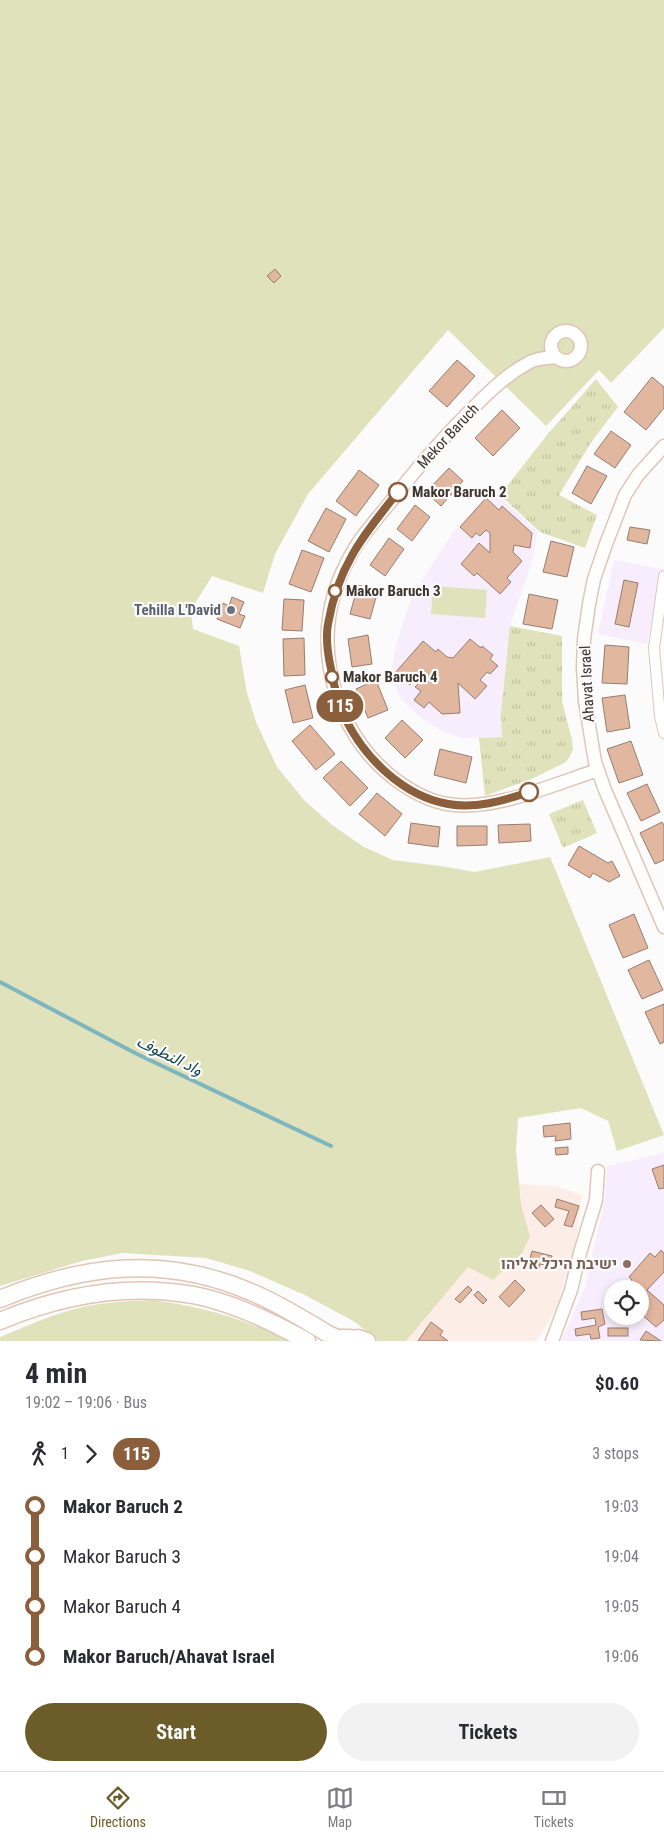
<!DOCTYPE html>
<html lang="en">
<head>
<meta charset="utf-8">
<style>
	:root { --surface:#fff; --page:#f2f2f3; --text:#2b2b33; --muted:#7c7c81; --line:#e1e1e2; --accent:#6b5c29 }
	body { margin:0; font-family:"Roboto Condensed","Noto Sans Arabic",Heebo,sans-serif; background:var(--page); color:var(--text); height:100vh; display:flex; flex-direction:column; font-size:19px; white-space:nowrap }
	* { box-sizing:border-box; margin:0 }
	p { font-size:16px; color:var(--muted) }
	.icon { flex:none; width:28px; height:28px; fill:none; stroke:currentColor; stroke-width:2; stroke-linecap:round; stroke-linejoin:round }
	.map { position:relative; height:1341px; overflow:hidden }
	.sheet { display:flex; flex-direction:column; background:var(--surface); flex:1 }
	.sheet>* { flex:none }
	.badge { padding:0 10px; border-radius:16px; font-size:18px; line-height:32px }
	.controls { position:absolute; left:604px; top:1280px; display:grid; gap:10px }
	.controls a { display:grid; place-items:center; width:45px; height:45px; border-radius:50%; background:var(--surface); box-shadow:0 2px 8px #0003; font-size:25px }
	.map>.badge { position:absolute; translate:-50% -50%; box-shadow:0 0 0 2px #fff }
	.legs { display:flex; align-items:center; gap:8px; height:55px; padding:0 25px; font-size:16px }
	.legs p { margin-inline-start:auto }
	.head { display:flex; align-items:center; justify-content:space-between; height:85px; padding:0 25px }
	h1 { font-size:28px; font-weight:700; line-height:38px }
	.cta { display:flex; gap:10px; margin-top:auto; padding:10px 25px }
	.cta a { flex:1; height:58px; border-radius:30px; background:var(--accent); color:#fff; font-size:20px; font-weight:700; line-height:58px; text-align:center }
	.cta a+a { background:var(--page); color:var(--text) }
	ul { padding:0 25px; list-style:none }
	li { display:flex; align-items:center; gap:18px; height:50px; font-size:19px }
	li i { display:grid; place-items:center; width:8px; height:100%; margin:0 6px; background:currentColor }
	li i::after { content:''; width:12px; height:12px; margin:-6px; border:4px solid; border-radius:50%; background:var(--surface) }
	li p { margin-inline-start:auto }
	li:first-child i { background:linear-gradient(#0000 50%,currentColor 0) }
	li:last-child i { background:linear-gradient(currentColor 50%,#0000 0) }
	.dock { display:flex; justify-content:space-around; align-items:center; height:70px; border-top:1px solid var(--line); background:var(--surface); font-size:14px; color:var(--muted) }
	.dock a { display:grid; justify-items:center; gap:2px }
	.dock .current { color:var(--accent) }
	.map>svg:first-child { display:block }
	.built { fill:#fceee6 }
	.education { fill:#f8edfc; fill-rule:evenodd }
	.grass { fill:#dfe2ba }
	.park { fill:url(#park-tufts) }
	.lines { fill:none; stroke-linecap:round; stroke-linejoin:round }
	.stream { stroke:#7eb6c0; stroke-width:4 }
	.building { fill:#e2b79f; stroke:#967d6f }
	.pedestrian-casing { stroke:#e0c5b6; stroke-width:12 }
	.minor-casing { stroke:#e0c5b6; stroke-width:15 }
	.tertiary-casing { stroke:#e0c5b6; stroke-width:19 }
	.pedestrian { stroke:#fff; stroke-width:10 }
	.minor { stroke:#fff; stroke-width:12 }
	.tertiary { stroke:#fff; stroke-width:16 }
	.line-1-casing { stroke:#fff; stroke-width:11 }
	.line-1 { stroke:#8b5e3c; stroke-width:8 }
	.stop-1-dot { fill:#fff; stroke:#8b5e3c; stroke-width:2.5 }
	.worship-dot { fill:#6b7280; stroke:#fbfbfb; stroke-width:2 }
	.education-dot { fill:#8d6e63; stroke:#fbfbfb; stroke-width:2 }
	.labels { text-anchor:middle; stroke-width:4.5; stroke-linejoin:round; paint-order:stroke }
	.street-label { font-size:15px; fill:#3f352f; stroke:#fbfbfb }
	.stop-label { font-size:15px; font-weight:bold; fill:#3f352f; stroke:#fbfbfb; text-anchor:start }
	.worship-label { font-size:15px; font-weight:bold; fill:#5b616d; stroke:#fbfbfb; text-anchor:end }
	.education-label { font-size:15px; font-weight:bold; fill:#785e54; stroke:#fbfbfb; text-anchor:end }
	.water-label { font-size:16px; font-style:italic; fill:#0b4148; stroke:#fbfbfb }
</style>
</head>
<body>
<div class="map">
<svg width="664" height="1341" viewBox="0 0 664 1341">
	<defs>
		<pattern id="park-tufts" width="24" height="20" patternUnits="userSpaceOnUse" patternTransform="scale(1.25)"><rect width="24" height="20" fill="#dfe2ba"/><path d="M3 7l-1-3M5 7V3M7 7l1-3M15 17l-1-3M17 17v-4M19 17l1-3" fill="none" stroke="#c0c2a0"/></pattern>
	</defs>
	<rect width="100%" height="100%" fill="#fbfbfb"/>
	<polygon class="built" points="521,1184 555,1186 582,1195 576,1240 557,1307 537,1341 396,1341 467,1216"/>
	<g class="education">
		<polygon points="492,490 538,532 531,565 511,622 501,713 502,737 462,738 442,731 421,718 402,700 394,684 392,668 396,645 409,605 422,580 452,534"/>
		<polygon points="614,560 662,569 647,644 598,634"/>
		<path d="M 664,1153 L 664,1341 L 561,1341 L 585,1287 L 605,1199 L 607,1166 ZM 612,1289 L 640,1289 L 640,1316 L 612,1316 Z"/>
	</g>
	<g class="grass">
		<polygon points="0,0 664,0 664,328 611,383 599,370 546,426 448,330 308,494 275,554 263,593 212,576 191,610 193,629 239,646 247,693 256,722 277,767 304,800 332,825 364,847 393,860 440,866 475,872 550,857 664,1135 617,1151 608,1121 581,1108 518,1118 516,1150 521,1205 530,1236 522,1253 493,1280 468,1267 406,1341 378,1341 355,1322 305,1295 250,1271 206,1258 122,1253 82,1261 0,1286"/>
		<polygon points="433,586 487,590 485,618 431,614"/>
		<path d="M 152,1300 C 199,1306 247,1319 288,1341 L 0,1341 L 0,1337 C 27,1326 55,1313 83,1307 C 106,1302 129,1301 152,1300 Z"/>
	</g>
	<g class="park">
		<polygon points="596,379 618,407 592,441 559,495 597,515 585,548 540,532 500,495 547,435"/>
		<polygon points="510,626 562,636 562,701 572,740 573,749 570,756 566,762 534,778 485,796 479,738 502,737 501,713"/>
		<polygon points="583,800 597,833 563,848 549,814"/>
	</g>
	<g class="lines">
		<polyline class="stream" points="0,982 137,1054 331,1146"/>
	</g>
	<g class="building">
		<polygon points="275,269 281,276 274,283 267,276"/>
		<polygon points="457,360 475,376 447,407 429,391"/>
		<polygon points="652,377 664,387 664,408 646,430 624,412"/>
		<polygon points="502,410 520,428 493,456 475,438"/>
		<polygon points="611,431 631,445 615,468 594,454"/>
		<polygon points="587,466 607,476 591,504 572,493"/>
		<polygon points="449,468 463,481 441,506 426,492"/>
		<polygon points="359,470 379,485 356,516 336,501"/>
		<polygon points="486,498 499,510 502,506 532,533 530,548 514,545 513,552 522,561 507,578 511,582 500,594 477,573 474,576 461,564 479,543 490,553 490,533 486,530 480,536 476,533 472,538 460,527"/>
		<polygon points="415,505 430,517 412,541 397,529"/>
		<polygon points="326,508 346,519 329,552 308,541"/>
		<polygon points="630,527 650,530 647,544 627,540"/>
		<polygon points="389,538 404,549 385,576 370,565"/>
		<polygon points="551,541 574,547 567,577 543,572"/>
		<polygon points="302,550 324,558 311,592 289,584"/>
		<polygon points="624,580 638,583 629,627 615,624"/>
		<polygon points="358,585 378,590 370,619 350,614"/>
		<polygon points="529,594 558,600 552,629 523,624"/>
		<polygon points="232,597 244,602 239,614 245,616 240,628 217,619 223,603 229,606"/>
		<polygon points="284,599 304,600 302,631 282,630"/>
		<polygon points="368,635 372,664 352,667 348,639"/>
		<polygon points="304,638 305,675 284,676 283,639"/>
		<polygon points="470,639 481,648 482,646 493,655 490,659 498,666 490,674 487,672 480,680 487,686 475,699 458,683 460,713 442,714 429,702 424,708 414,700 421,691 415,687 421,681 417,677 410,685 395,673 423,641 436,652 438,649 447,657 453,658"/>
		<polygon points="605,645 629,647 627,684 602,683"/>
		<polygon points="376,680 388,710 368,718 356,689"/>
		<polygon points="305,685 313,718 293,723 285,690"/>
		<polygon points="625,695 630,728 607,732 602,698"/>
		<polygon points="402,720 423,740 405,758 385,738"/>
		<polygon points="310,725 335,754 316,770 292,741"/>
		<polygon points="631,741 643,775 619,783 607,749"/>
		<polygon points="440,749 472,757 466,783 434,775"/>
		<polygon points="341,761 368,788 350,806 323,778"/>
		<polygon points="647,784 660,812 641,821 627,793"/>
		<polygon points="377,793 402,814 385,836 359,814"/>
		<polygon points="662,822 664,825 664,860 655,864 640,833"/>
		<polygon points="411,823 440,827 438,847 408,843"/>
		<polygon points="530,824 531,841 499,843 498,825"/>
		<polygon points="457,826 487,826 487,845 457,846"/>
		<polygon points="579,846 608,863 612,861 620,876 609,882 593,873 590,878 568,865"/>
		<polygon points="634,914 648,948 623,958 609,925"/>
		<polygon points="649,960 663,990 642,999 628,970"/>
		<polygon points="664,1004 664,1042 660,1044 645,1012"/>
		<polygon points="570,1123 571,1139 555,1141 556,1136 544,1137 543,1126"/>
		<polygon points="568,1147 568,1154 556,1155 555,1148"/>
		<polygon points="664,1165 664,1188 659,1189 652,1169"/>
		<polygon points="557,1199 579,1206 572,1227 564,1225 569,1211 555,1207"/>
		<polygon points="541,1205 554,1219 545,1227 532,1213"/>
		<polygon points="661,1250 664,1253 664,1272 647,1290 664,1305 664,1320 656,1327 640,1313 640,1289 623,1289 632,1280 629,1277 650,1253 655,1257"/>
		<polygon points="532,1251 552,1256 549,1266 540,1264 539,1269 528,1266"/>
		<polygon points="515,1280 525,1290 509,1307 499,1297"/>
		<polygon points="468,1286 472,1290 460,1303 455,1299"/>
		<polygon points="478,1291 487,1300 483,1304 474,1295"/>
		<polygon points="602,1309 605,1324 598,1327 600,1338 591,1339 590,1334 576,1336 575,1329 596,1325 595,1318 582,1320 581,1312"/>
		<polygon points="431,1322 443,1331 440,1335 448,1341 418,1341"/>
		<rect x="608" y="1328" width="20" height="8"/>
		<polygon points="646,1331 661,1341 640,1340"/>
	</g>
	<g class="lines">
		<defs>
			<polyline id="pedestrian" points="664,576 654,648 660,716 664,733"/>
			<g id="minor">
				<circle cx="566" cy="346" r="15"/>
				<path d="M 556,357 C 547,358 538,358 530,362 C 509,373 493,388 477,404 C 445,435 416,469 389,504 C 378,517 366,531 356,546 C 347,561 339,577 334,594 C 315,661 340,738 396,780 C 411,791 429,801 447,804 C 493,812 554,784 598,770"/>
				<polyline points="664,446 638,475 625,495 606,544 594,579 589,604 584,639 583,668 585,701 595,762 605,790 664,927"/>
				<polyline points="552,1341 571,1290 580,1253 596,1200 598,1171"/>
			</g>
			<g id="tertiary">
				<path d="M 0,1299 C 84,1264 166,1255 251,1292 C 278,1303 303,1319 328,1334 L 337,1338 L 350,1338"/>
				<path d="M 0,1321 C 60,1296 122,1284 187,1294 C 228,1300 271,1321 307,1341"/>
				<polyline points="344,1341 358,1338 367,1341"/>
			</g>
		</defs>
		<use href="#pedestrian" class="pedestrian-casing"/>
		<use href="#minor" class="minor-casing"/>
		<use href="#tertiary" class="tertiary-casing"/>
		<use href="#pedestrian" class="pedestrian"/>
		<use href="#minor" class="minor"/>
		<use href="#tertiary" class="tertiary"/>
	</g>
	<g class="lines">
		<defs>
			<path id="line-1" d="M 398,492 C 362,537 338,566 328,624 C 325,639 328,655 331,669 C 334,686 338,704 346,720 C 365,758 403,796 448,804 C 475,809 503,801 529,792"/>
		</defs>
		<use href="#line-1" class="line-1-casing"/>
		<use href="#line-1" class="line-1"/>
	</g>
	<g class="stop-1-dot">
		<circle cx="398" cy="492" r="9"/>
		<circle cx="335" cy="591" r="6"/>
		<circle cx="332" cy="677" r="6"/>
		<circle cx="529" cy="792" r="9"/>
	</g>
	<circle class="worship-dot" cx="231" cy="610" r="5"/>
	<circle class="education-dot" cx="627" cy="1264" r="5"/>
	<g class="labels">
		<g class="street-label">
			<text transform="translate(448 436) rotate(-47)" y="5">Mekor Baruch</text>
			<text transform="translate(587 684) rotate(-93)" y="5">Ahavat Israel</text>
		</g>
		<g class="stop-label">
			<text x="412" y="497">Makor Baruch 2</text>
			<text x="346" y="596">Makor Baruch 3</text>
			<text x="343" y="682">Makor Baruch 4</text>
		</g>
		<g class="worship-label">
			<text x="221" y="615">Tehilla L'David</text>
		</g>
		<g class="education-label">
			<text x="617" y="1269">ישיבת היכל אליהו</text>
		</g>
		<g class="water-label">
			<text transform="translate(170 1055) rotate(26)" y="6">واد النطوف</text>
		</g>
	</g>
</svg>
<div class="controls">
<a><svg class="icon" aria-label="locate" viewBox="0 0 24 24"><circle cx="12" cy="12" r="6"/><path d="M12 2v4M12 18v4M2 12h4M18 12h4"/></svg></a>
</div>
<b class="badge" style="left:340px;top:706px;background:#8b5e3c;color:#fff">115</b>
</div>
<section class="sheet">
<div class="head"><div><h1>4 min</h1><p>19:02 – 19:06 · Bus</p></div><b>$0.60</b></div>
<div class="legs"><svg class="icon" aria-label="walk" viewBox="0 0 24 24"><circle cx="13" cy="4" r="2"/><path d="M13 8l-2 6 4 7M11 14l-3 7M7 12l3-4h3l4 4"/></svg>1<svg class="icon" aria-label="forward" viewBox="0 0 24 24"><path d="M9 5l7 7-7 7"/></svg><b class="badge" style="background:#8b5e3c;color:#fff">115</b><p>3 stops</p></div>
<ul>
<li><i style="color:#8b5e3c"></i><b>Makor Baruch 2</b><p>19:03</p></li>
<li><i style="color:#8b5e3c"></i><span>Makor Baruch 3</span><p>19:04</p></li>
<li><i style="color:#8b5e3c"></i><span>Makor Baruch 4</span><p>19:05</p></li>
<li><i style="color:#8b5e3c"></i><b>Makor Baruch/Ahavat Israel</b><p>19:06</p></li>
</ul>
<div class="cta"><a>Start</a><a>Tickets</a></div>
</section>
<nav class="dock">
<a class="current"><svg class="icon" aria-label="directions" viewBox="0 0 24 24"><path d="M12 3l9 9-9 9-9-9zM9 14v-3h6M13 9l2 2-2 2"/></svg>Directions</a>
<a><svg class="icon" aria-label="map" viewBox="0 0 24 24"><path d="M3 6l6-2 6 2 6-2v14l-6 2-6-2-6 2zM9 4v14M15 6v14"/></svg>Map</a>
<a><svg class="icon" aria-label="tickets" viewBox="0 0 24 24"><path d="M3 7h18v10H3zM15 7v10"/></svg>Tickets</a>
</nav>
</body>
</html>
